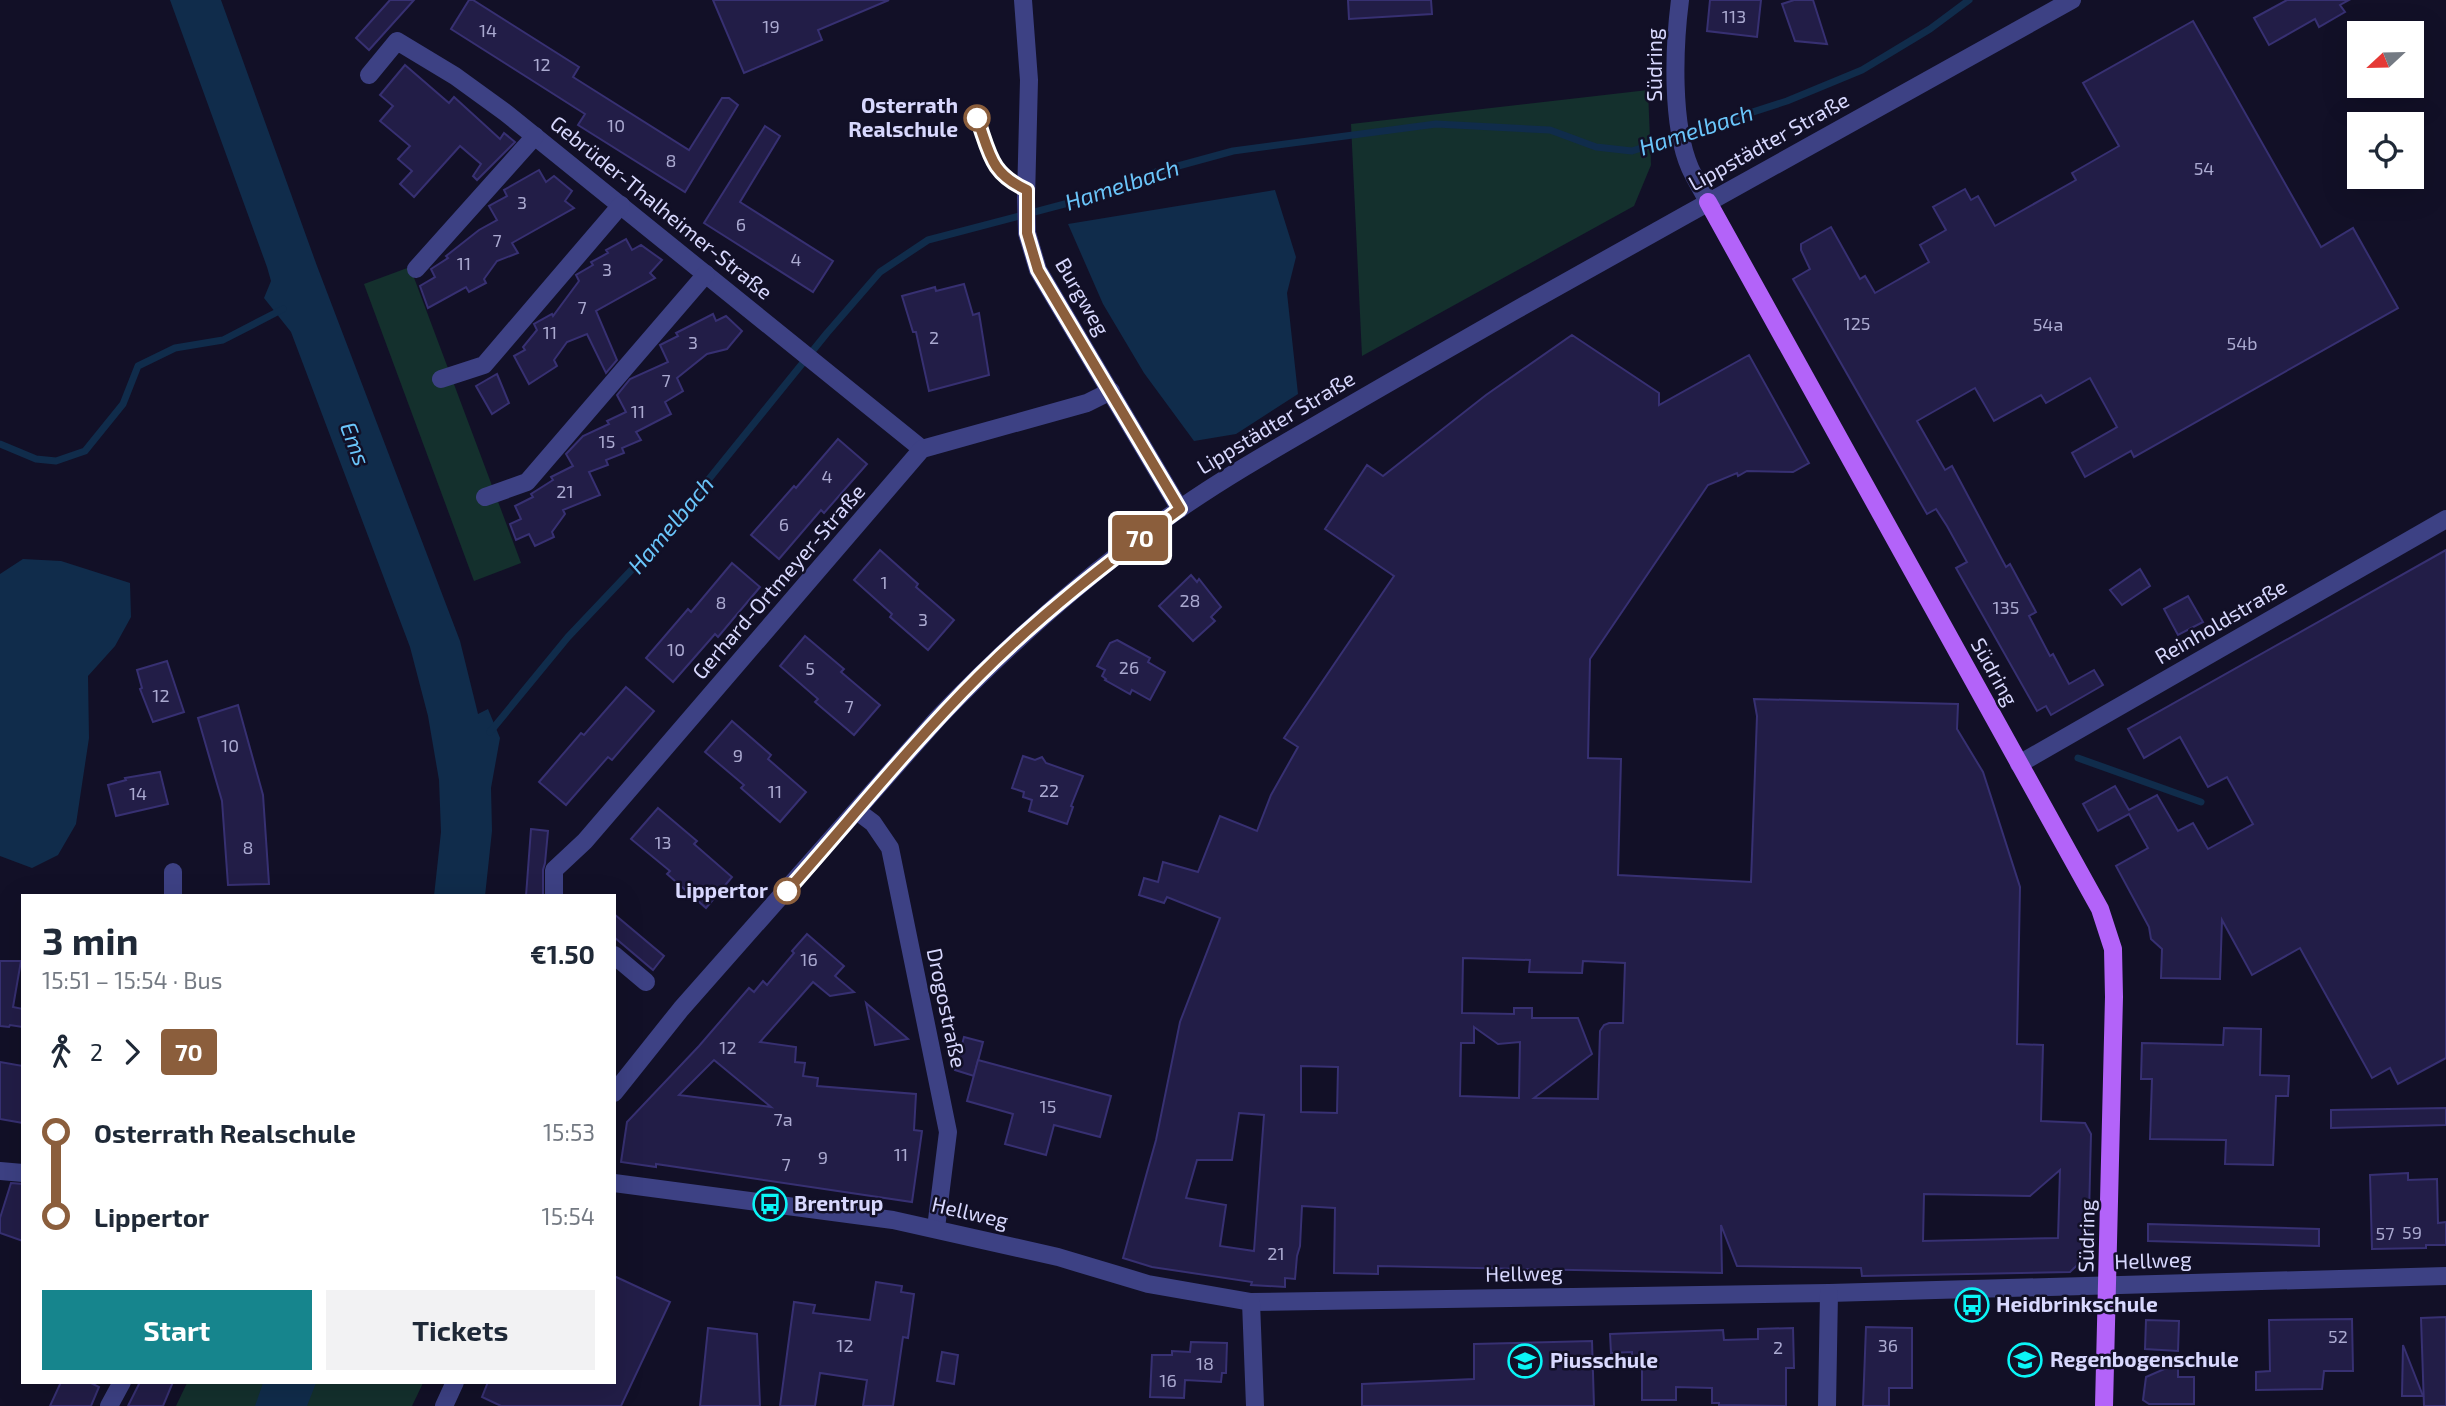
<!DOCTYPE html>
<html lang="en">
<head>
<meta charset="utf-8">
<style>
	:root { --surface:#fff; --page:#f2f2f3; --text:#1f2937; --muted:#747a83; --accent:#16858d }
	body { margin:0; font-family:"Exo 2",sans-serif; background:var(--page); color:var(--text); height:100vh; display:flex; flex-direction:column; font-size:26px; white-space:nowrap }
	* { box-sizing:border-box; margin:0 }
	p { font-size:23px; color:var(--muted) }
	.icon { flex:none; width:38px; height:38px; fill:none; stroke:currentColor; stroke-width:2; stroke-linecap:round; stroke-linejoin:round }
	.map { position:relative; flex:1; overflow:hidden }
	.sheet { position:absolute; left:21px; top:894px; width:595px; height:490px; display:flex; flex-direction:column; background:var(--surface); border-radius:0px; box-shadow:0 7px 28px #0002 }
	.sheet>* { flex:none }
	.badge { padding:0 14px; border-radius:5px; font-size:24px; line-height:46px }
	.needle { width:46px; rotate:248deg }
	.buttons { position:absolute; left:2347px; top:21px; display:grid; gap:14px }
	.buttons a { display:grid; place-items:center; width:77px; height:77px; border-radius:0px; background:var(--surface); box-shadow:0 7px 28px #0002; font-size:35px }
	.map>.badge { position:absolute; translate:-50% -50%; box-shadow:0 0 0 4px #fff }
	.legs { display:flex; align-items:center; gap:10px; height:77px; padding:0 21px; font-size:23px }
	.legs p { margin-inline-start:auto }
	.overview { display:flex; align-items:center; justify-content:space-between; height:119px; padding:0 21px }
	h1 { font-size:38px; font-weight:700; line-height:52px }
	.cta { display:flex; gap:14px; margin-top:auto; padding:14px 21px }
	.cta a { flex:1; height:80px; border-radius:0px; background:var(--accent); color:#fff; font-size:28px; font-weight:700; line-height:80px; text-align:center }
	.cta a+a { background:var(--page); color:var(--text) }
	ul { padding:0 21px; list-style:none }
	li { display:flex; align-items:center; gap:24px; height:84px; font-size:26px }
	li i { display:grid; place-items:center; width:10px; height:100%; margin:0 9px; background:currentColor }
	li i::after { content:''; width:18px; height:18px; margin:-9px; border:5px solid; border-radius:50%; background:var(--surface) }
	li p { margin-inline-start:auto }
	li:first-child i { background:linear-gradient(#0000 50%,currentColor 0) }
	li:last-child i { background:linear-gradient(currentColor 50%,#0000 0) }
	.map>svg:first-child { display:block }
	.green { fill:#14302d }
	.water { fill:#102c4b }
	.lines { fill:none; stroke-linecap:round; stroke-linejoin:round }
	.stream { stroke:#102c4b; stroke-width:7 }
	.building { fill:#221d47; stroke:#373072; stroke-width:2; fill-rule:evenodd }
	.minor { stroke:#3d4184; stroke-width:18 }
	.major { stroke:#b363f9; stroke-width:18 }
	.line-1-casing { stroke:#fff; stroke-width:16 }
	.line-1 { stroke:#8b5e3c; stroke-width:10 }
	.stop-1-dot { fill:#fff; stroke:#8b5e3c; stroke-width:3.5 }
	.labels { text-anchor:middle; stroke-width:5; stroke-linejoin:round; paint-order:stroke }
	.number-label { font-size:18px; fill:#aaa9d0 }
	.street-label { font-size:21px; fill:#d8d8fe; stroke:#121027 }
	.stop-label { font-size:21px; font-weight:bold; fill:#d8d8fe; stroke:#121027; text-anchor:end }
	.poi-label { font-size:21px; font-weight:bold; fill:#d8d8fe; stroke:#121027; text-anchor:start }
	.water-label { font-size:23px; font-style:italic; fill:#6ac5fa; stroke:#121027 }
</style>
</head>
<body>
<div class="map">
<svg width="2446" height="1406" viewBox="0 0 2446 1406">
	<rect width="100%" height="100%" fill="#121027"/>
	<g class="green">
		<polygon points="1648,90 1651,165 1634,206 1362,356 1351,124"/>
		<polygon points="410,267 521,563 474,581 364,284"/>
		<polygon points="187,1383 423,1383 412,1406 176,1406"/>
	</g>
	<g class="water">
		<polygon points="170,0 221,0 317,266 460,641 478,714 488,709 500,738 491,788 492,831 485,896 434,896 441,832 439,780 428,716 410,647 291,332 264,298 271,281 267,267"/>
		<polygon points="1275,190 1296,257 1287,293 1298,394 1236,434 1194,441 1144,373 1103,304 1068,224"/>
		<polygon points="23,559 61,561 130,583 131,617 115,646 88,676 89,738 76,824 58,855 32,868 0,856 0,574"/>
		<polygon points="263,1383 263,1382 316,1383 307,1406 255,1406"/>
	</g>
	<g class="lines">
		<g class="stream">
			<polyline points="0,444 36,459 56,461 85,451 123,404 138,366 175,348 223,340 283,309"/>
			<polyline points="490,732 568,637 658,542 827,333 880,272 928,240 1110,192 1156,172 1233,151 1436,124 1550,130 1596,147 1632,151 1787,101 1862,70 1930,29 1969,0"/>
			<polyline points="2078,758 2201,802"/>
		</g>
	</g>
	<g class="building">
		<polygon points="390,0 414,0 369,50 356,38"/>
		<polygon points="469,0 473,0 579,67 573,77 689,150 722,98 729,98 738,105 685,192 578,125 585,114 451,29"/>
		<polygon points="713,0 889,0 818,30 822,40 744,73"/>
		<polygon points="1348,0 1431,0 1432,14 1349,19"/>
		<polygon points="1710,0 1761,0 1757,37 1707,31"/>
		<polygon points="1794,0 1813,0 1827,44 1795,41 1782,4"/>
		<polygon points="2287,0 2349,0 2340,5 2345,12 2319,27 2315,19 2269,45 2254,18"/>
		<polygon points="2193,21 2321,247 2353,228 2398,308 2134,457 2131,451 2085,477 2072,453 2117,427 2090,378 2046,403 2041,395 1994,421 1975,388 1917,421 1945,470 1952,466 2006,567 2010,564 2036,612 2029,616 2050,656 2053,654 2069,684 2094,670 2103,685 2051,715 2046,706 2037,711 1956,568 1967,562 1947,526 1936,509 1927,514 1793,279 1810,269 1801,250 1801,244 1831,227 1860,279 1865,276 1875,293 1929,262 1920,245 1946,230 1933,207 1965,189 1971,200 1978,196 1995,226 2076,180 2072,173 2119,146 2083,83"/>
		<polygon points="405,65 449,103 454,97 500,139 504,133 515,142 477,180 473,176 481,164 460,146 414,197 400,184 412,171 398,159 410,146 380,121 393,106 380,95"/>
		<polygon points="765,126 780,136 740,202 833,261 813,292 704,223"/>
		<polygon points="539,170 546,182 554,176 572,191 565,201 574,208 512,243 518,253 497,261 484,279 486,283 469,292 466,287 428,308 420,286 435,277 431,269 448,258 446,256 479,230 497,220 489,206 507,196 504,190"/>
		<polygon points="626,239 632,250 641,245 662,260 650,273 655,278 596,311 617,360 606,373 587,334 567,342 554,360 557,366 529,384 514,356 525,350 523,347 537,330 534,324 552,314 553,316 579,281 576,275 593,265 591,262 608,253 606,250"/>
		<polygon points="964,284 973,315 979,313 989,375 929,391 916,332 913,332 902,296 935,287 936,291"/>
		<polygon points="713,314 716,321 726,316 742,331 727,349 707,354 677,378 683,391 665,402 671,414 636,432 641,440 622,448 624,453 606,460 608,465 589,472 600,495 563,510 565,514 552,532 554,537 535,546 529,534 516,540 510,524 521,519 515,506 533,497 531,494 553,480 551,477 573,466 566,454 583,436 609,424 607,421 626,412 617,395 630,379 668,362 660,345 678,336 676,333"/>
		<path d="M 1572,335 L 1659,393 L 1659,405 L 1749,355 L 1809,463 L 1793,472 L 1747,471 L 1738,476 L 1737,473 L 1708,485 L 1590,659 L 1588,758 L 1621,759 L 1618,875 L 1751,882 L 1757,716 L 1754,699 L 1958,704 L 1957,729 L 1983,772 L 2020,887 L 2017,1044 L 2043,1045 L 2041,1121 L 2085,1123 L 2091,1134 L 2088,1255 L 2070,1272 L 1862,1276 L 1861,1268 L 1737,1266 L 1721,1225 L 1722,1273 L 1378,1266 L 1378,1274 L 1334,1273 L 1335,1208 L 1302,1206 L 1300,1246 L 1297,1256 L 1295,1279 L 1285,1278 L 1285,1287 L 1251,1285 L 1252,1282 L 1152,1267 L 1123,1258 L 1156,1140 L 1180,1022 L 1220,918 L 1167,897 L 1164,903 L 1139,895 L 1144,878 L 1158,882 L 1163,862 L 1198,872 L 1220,816 L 1257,831 L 1271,795 L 1298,747 L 1284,738 L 1394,576 L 1325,529 L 1367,465 L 1383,476 L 1486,395 ZM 1463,958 L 1530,960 L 1529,972 L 1582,973 L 1583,961 L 1625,963 L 1623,1023 L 1609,1023 L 1604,1025 L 1600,1031 L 1598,1099 L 1534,1098 L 1592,1054 L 1578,1018 L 1532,1018 L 1532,1008 L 1514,1008 L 1514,1014 L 1462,1013 ZM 1474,1027 L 1498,1044 L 1520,1042 L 1519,1098 L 1460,1096 L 1461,1043 L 1474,1043 ZM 1301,1066 L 1338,1067 L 1337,1113 L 1301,1112 ZM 1239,1113 L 1264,1115 L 1254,1251 L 1220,1246 L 1226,1205 L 1186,1198 L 1197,1160 L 1232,1160 ZM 2060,1170 L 2058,1238 L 1923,1241 L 1924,1194 L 2030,1196 Z"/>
		<polygon points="497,374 509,403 492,414 476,386"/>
		<polygon points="838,439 867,464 824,513 821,510 779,559 751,535 794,486 796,488"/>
		<polygon points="880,550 918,584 916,587 954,620 928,650 890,617 892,614 854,580"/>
		<polygon points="2446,550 2446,1058 2398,1084 2390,1068 2372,1078 2300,948 2252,975 2222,920 2220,979 2161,978 2162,949 2151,939 2149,927 2116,866 2148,848 2129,814 2098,831 2083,804 2115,786 2129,810 2157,795 2178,831 2193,823 2208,849 2253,824 2227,777 2208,787 2180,737 2144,758 2128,729"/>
		<polygon points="732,563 760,587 718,637 715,634 673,682 646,658 688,609 691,612"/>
		<polygon points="2140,569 2150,586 2122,605 2110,590"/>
		<polygon points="1191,575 1197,582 1199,579 1221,607 1211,617 1215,621 1193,641 1159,606"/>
		<polygon points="2188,596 2203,622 2178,635 2164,609"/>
		<polygon points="805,636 844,669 841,672 880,705 854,735 815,702 818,699 780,666"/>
		<polygon points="1117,640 1150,658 1148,662 1165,672 1150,700 1132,690 1130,694 1105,680 1106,679 1102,676 1105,670 1097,666 1110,643"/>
		<polygon points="167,661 184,712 153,722 140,689 142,688 137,670"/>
		<polygon points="626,687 654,711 612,760 608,757 566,805 539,782 581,733 584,735"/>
		<polygon points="238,705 263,795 269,884 228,885 222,801 198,718"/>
		<polygon points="732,721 771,755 768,759 806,792 780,822 741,788 744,785 705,752"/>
		<polygon points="1023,756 1035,760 1042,757 1046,763 1083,776 1071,806 1073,807 1067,824 1029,811 1032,800 1023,797 1024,792 1012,788"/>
		<polygon points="160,772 168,804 116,816 108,785 126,780 125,778"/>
		<polygon points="658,808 697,841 694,844 732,877 706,908 667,874 670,871 631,839"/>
		<polygon points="531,829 548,831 545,863 543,870 543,896 526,896"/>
		<polygon points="614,914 664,956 653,970 614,937"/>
		<path d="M 807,934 L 844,966 L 835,976 L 854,992 L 830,996 L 813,982 L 760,1042 L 796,1047 L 795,1062 L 805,1063 L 803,1076 L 818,1078 L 817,1086 L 916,1094 L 914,1130 L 922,1131 L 912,1202 L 656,1164 L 656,1167 L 621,1162 L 627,1122 L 699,1046 L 749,988 L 754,992 L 763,981 L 767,985 L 794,953 L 792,951 ZM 714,1060 L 771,1107 L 679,1095 Z"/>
		<polygon points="0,961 21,961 13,1007 23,1009 23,1027 10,1025 9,1027 0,1026"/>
		<polygon points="866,1003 908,1039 875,1045"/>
		<polygon points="2224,1028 2261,1029 2260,1075 2289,1076 2288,1096 2276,1096 2273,1165 2225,1164 2226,1140 2150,1139 2152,1079 2141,1079 2142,1043 2223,1045"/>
		<polygon points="964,1037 983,1042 974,1076 955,1070"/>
		<polygon points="978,1060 1111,1096 1100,1137 1054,1125 1046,1155 1005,1144 1013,1114 967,1101"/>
		<polygon points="0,1062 23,1066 23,1123 0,1119"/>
		<polygon points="2446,1108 2446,1125 2331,1128 2331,1110"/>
		<polygon points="2408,1173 2408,1180 2437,1179 2438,1223 2446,1222 2446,1245 2426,1245 2426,1248 2372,1249 2370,1175"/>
		<polygon points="11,1183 23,1184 23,1241 0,1233 0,1218"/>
		<polygon points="2148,1224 2319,1229 2319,1246 2148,1241"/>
		<polygon points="614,1276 670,1302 621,1406 501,1406 482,1397 488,1382 614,1382"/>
		<polygon points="876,1282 902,1286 901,1292 914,1294 908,1338 903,1337 893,1406 863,1406 867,1380 820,1373 815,1406 780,1406 794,1302 815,1305 813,1313 870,1320"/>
		<polygon points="2446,1317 2446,1406 2424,1406 2421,1318"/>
		<polygon points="2352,1319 2353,1371 2324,1371 2322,1389 2256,1390 2256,1372 2270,1371 2269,1320"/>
		<polygon points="2146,1320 2179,1321 2178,1351 2145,1349"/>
		<polygon points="1866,1327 1912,1328 1912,1388 1889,1388 1889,1406 1863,1406"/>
		<polygon points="708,1328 757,1334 760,1406 700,1406"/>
		<polygon points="1793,1328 1794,1368 1786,1368 1786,1406 1719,1405 1719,1403 1712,1403 1712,1388 1676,1387 1676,1400 1642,1400 1642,1369 1632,1369 1632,1352 1611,1353 1610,1334 1723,1330 1724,1340 1758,1339 1758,1329"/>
		<polygon points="1592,1341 1594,1406 1362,1406 1362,1384 1474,1379 1474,1344"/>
		<polygon points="1191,1342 1227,1343 1226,1373 1222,1373 1221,1382 1185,1380 1184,1398 1150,1397 1152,1355 1172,1355 1172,1351 1190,1352"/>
		<polygon points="2403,1345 2423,1396 2402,1396"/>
		<polygon points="942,1352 958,1355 954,1384 937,1381"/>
		<polygon points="2178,1363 2178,1377 2194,1377 2194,1404 2149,1404 2143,1400 2146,1377"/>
		<polygon points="61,1382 89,1382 99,1387 91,1406 50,1406"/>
		<polygon points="140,1382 173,1382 163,1406 128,1406"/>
	</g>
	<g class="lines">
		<g class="minor">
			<polyline points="1023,0 1029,80 1026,198 1027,233 1038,270 1180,509"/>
			<path d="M 1680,0 C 1674,47 1671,124 1690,168 C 1695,179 1702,190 1708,202"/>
			<polyline points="369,75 397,41 455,76 506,113 922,449"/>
			<polyline points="416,269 535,136"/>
			<polyline points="441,379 484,365 621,205"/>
			<polyline points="485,497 527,482 706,274"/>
			<polyline points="2019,764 2446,519"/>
			<polyline points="857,811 873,823 890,848 948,1132 936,1228"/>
			<polyline points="173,872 173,896"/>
			<polyline points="554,896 554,870 585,841 922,449 1087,403 1111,391"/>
			<polyline points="614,955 646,982"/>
			<path d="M 614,1093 L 681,1009 L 938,718 C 1012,641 1091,571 1178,510 C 1221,480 1266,454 1311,428 C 1379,388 1448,349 1516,310 C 1701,206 1887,103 2072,0"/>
			<polyline points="0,1171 23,1173"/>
			<polyline points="614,1183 893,1220 1058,1257 1148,1284 1251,1302 1829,1293 2446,1276"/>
			<polyline points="1251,1302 1255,1406"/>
			<polyline points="109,1406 122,1382"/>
			<polyline points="444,1406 455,1382"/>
			<polyline points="1827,1406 1829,1293"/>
		</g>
		<polyline class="major" points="1708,202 2100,909 2113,949 2114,997 2104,1406"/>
	</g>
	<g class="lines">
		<defs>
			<path id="line-1" d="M 787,891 C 851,819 911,744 979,676 C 1041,614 1109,561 1180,509 L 1038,270 L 1027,233 L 1027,190 C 990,173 990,154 977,118"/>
		</defs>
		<use href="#line-1" class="line-1-casing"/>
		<use href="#line-1" class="line-1"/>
	</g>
	<defs>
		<symbol id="bus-ring" viewBox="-11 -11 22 22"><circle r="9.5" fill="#121027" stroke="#0bf5f6" stroke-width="1.5"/><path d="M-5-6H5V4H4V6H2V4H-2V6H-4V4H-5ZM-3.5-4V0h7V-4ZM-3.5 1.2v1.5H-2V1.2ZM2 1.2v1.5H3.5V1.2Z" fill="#0bf5f6"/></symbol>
		<symbol id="school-ring" viewBox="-11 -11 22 22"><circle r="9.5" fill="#121027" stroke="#0bf5f6" stroke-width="1.5"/><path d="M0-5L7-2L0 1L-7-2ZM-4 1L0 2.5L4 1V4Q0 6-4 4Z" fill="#0bf5f6"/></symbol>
	</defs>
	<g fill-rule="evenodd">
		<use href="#bus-ring" x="751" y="1185" width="38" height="38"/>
		<use href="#bus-ring" x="1953" y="1286" width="38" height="38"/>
		<use href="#school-ring" x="2006" y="1341" width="38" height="38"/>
		<use href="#school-ring" x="1506" y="1342" width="38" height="38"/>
	</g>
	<g class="stop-1-dot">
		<circle cx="977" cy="118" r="12"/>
		<circle cx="787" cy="891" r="12"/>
	</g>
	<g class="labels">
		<g class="number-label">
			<text x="1734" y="23">113</text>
			<text x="771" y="33">19</text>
			<text x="488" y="37">14</text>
			<text x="542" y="71">12</text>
			<text x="616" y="132">10</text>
			<text x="671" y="167">8</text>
			<text x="2204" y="175">54</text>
			<text x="522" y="209">3</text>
			<text x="741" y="231">6</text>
			<text x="497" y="247">7</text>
			<text x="796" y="266">4</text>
			<text x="464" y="270">11</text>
			<text x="607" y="276">3</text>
			<text x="582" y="314">7</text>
			<text x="1857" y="330">125</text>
			<text x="2048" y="331">54a</text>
			<text x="550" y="339">11</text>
			<text x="934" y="344">2</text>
			<text x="693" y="349">3</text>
			<text x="2242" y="350">54b</text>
			<text x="666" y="387">7</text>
			<text x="638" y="418">11</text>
			<text x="607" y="448">15</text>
			<text x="827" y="483">4</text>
			<text x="565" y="498">21</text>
			<text x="784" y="531">6</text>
			<text x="884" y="589">1</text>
			<text x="1190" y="607">28</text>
			<text x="721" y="609">8</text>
			<text x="2006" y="614">135</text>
			<text x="923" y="626">3</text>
			<text x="676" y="656">10</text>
			<text x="1129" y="674">26</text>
			<text x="810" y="675">5</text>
			<text x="161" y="702">12</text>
			<text x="849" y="713">7</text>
			<text x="230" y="752">10</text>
			<text x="738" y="762">9</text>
			<text x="1049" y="797">22</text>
			<text x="775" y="798">11</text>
			<text x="138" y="800">14</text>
			<text x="663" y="849">13</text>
			<text x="248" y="854">8</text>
			<text x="809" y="966">16</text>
			<text x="728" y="1054">12</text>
			<text x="1048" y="1113">15</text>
			<text x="783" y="1126">7a</text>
			<text x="901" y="1161">11</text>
			<text x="823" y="1164">9</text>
			<text x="786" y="1171">7</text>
			<text x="2412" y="1239">59</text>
			<text x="2385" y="1240">57</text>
			<text x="1276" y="1260">21</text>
			<text x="2338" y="1343">52</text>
			<text x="845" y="1352">12</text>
			<text x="1888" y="1352">36</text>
			<text x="1778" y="1354">2</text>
			<text x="1205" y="1370">18</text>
			<text x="1168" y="1387">16</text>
		</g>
		<g class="street-label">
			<text transform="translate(1655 65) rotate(-90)" y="7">Südring</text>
			<text transform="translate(1769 142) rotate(-29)" y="7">Lippstädter Straße</text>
			<text transform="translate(661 208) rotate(39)" y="7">Gebrüder-Thalheimer-Straße</text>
			<text transform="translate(1082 297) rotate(60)" y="7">Burgweg</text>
			<text transform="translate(1276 423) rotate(-31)" y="7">Lippstädter Straße</text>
			<text transform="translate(779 582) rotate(-49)" y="7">Gerhard-Ortmeyer-Straße</text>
			<text transform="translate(2221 622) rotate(-30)" y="7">Reinholdstraße</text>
			<text transform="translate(1994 672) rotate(61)" y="7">Südring</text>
			<text transform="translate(946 1008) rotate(78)" y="7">Drogostraße</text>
			<text transform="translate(970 1213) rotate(13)" y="7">Hellweg</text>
			<text transform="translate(2087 1236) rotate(-89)" y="7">Südring</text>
			<text transform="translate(2153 1261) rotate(-2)" y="7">Hellweg</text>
			<text transform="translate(1524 1274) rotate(-1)" y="7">Hellweg</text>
		</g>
		<g class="stop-label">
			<text x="958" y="113">Osterrath<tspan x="958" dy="24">Realschule</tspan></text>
			<text x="768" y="898">Lippertor</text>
		</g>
		<g class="poi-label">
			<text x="794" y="1211">Brentrup</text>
			<text x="1996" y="1312">Heidbrinkschule</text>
			<text x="2050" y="1367">Regenbogenschule</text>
			<text x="1550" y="1368">Piusschule</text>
		</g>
		<g class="water-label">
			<text transform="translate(1696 130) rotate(-18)" y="8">Hamelbach</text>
			<text transform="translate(1122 185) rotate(-18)" y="8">Hamelbach</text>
			<text transform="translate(355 444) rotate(69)" y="8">Ems</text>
			<text transform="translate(671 525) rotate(-50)" y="8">Hamelbach</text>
		</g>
	</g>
</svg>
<div class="buttons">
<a><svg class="needle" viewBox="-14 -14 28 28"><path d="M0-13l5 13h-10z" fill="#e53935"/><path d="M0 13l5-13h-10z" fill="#747a83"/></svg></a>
<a><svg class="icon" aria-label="locate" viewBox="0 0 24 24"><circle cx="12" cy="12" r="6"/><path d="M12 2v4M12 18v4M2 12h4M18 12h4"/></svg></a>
</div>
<b class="badge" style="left:1140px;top:538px;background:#8b5e3c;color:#fff">70</b>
<section class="sheet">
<div class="overview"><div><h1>3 min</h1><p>15:51 – 15:54 · Bus</p></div><b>€1.50</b></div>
<div class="legs"><svg class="icon" aria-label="walk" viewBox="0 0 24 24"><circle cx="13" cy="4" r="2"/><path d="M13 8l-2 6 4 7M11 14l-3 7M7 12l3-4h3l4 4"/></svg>2<svg class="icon" aria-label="forward" viewBox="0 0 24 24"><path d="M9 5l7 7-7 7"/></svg><b class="badge" style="background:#8b5e3c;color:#fff">70</b></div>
<ul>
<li><i style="color:#8b5e3c"></i><b>Osterrath Realschule</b><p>15:53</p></li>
<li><i style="color:#8b5e3c"></i><b>Lippertor</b><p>15:54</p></li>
</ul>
<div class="cta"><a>Start</a><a>Tickets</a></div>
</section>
</div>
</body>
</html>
